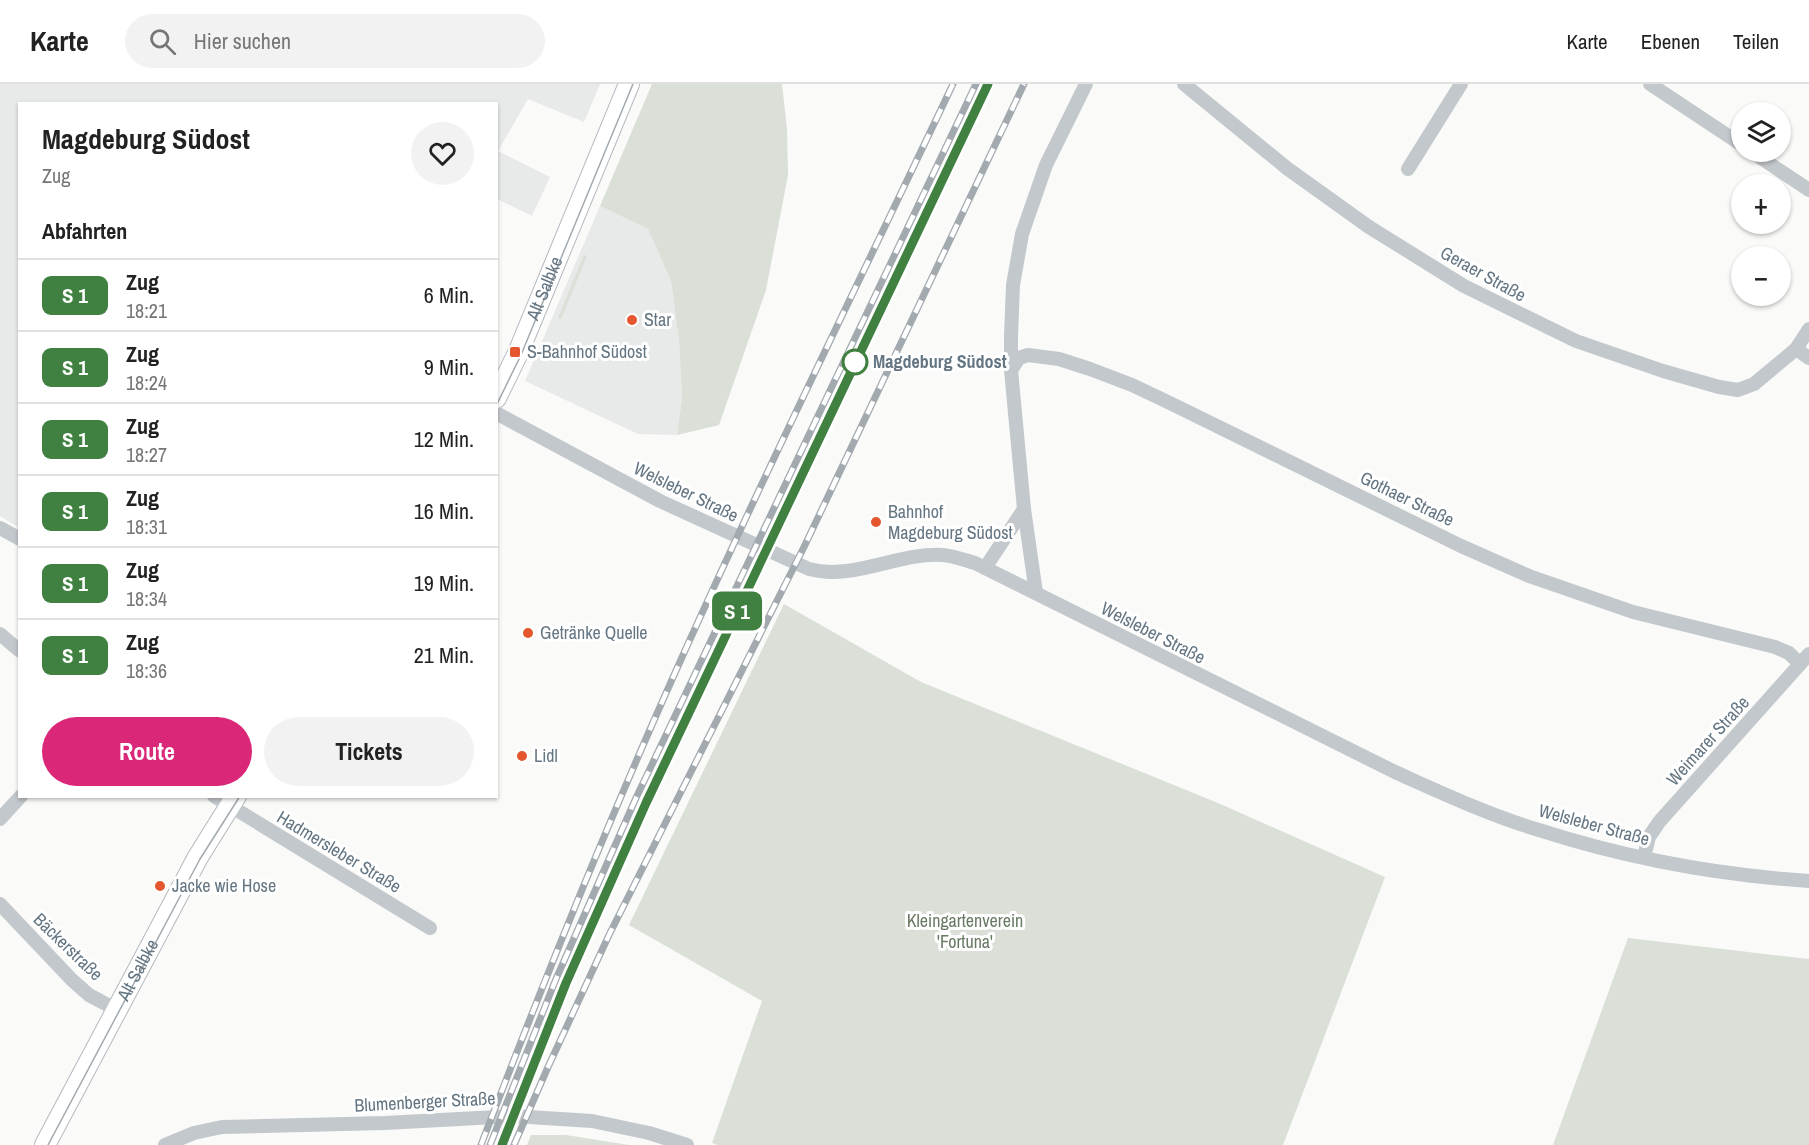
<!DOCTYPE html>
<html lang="de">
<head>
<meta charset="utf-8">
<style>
	:root { --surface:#fff; --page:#f2f2f2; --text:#222; --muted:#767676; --line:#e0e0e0; --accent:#db2777 }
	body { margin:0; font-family:"Archivo Narrow",sans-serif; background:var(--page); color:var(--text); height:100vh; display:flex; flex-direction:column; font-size:22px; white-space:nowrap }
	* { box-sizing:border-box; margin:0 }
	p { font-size:20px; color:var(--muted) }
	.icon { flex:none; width:33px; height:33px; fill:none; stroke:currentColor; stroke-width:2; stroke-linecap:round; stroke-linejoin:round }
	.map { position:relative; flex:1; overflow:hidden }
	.drawer { position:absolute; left:18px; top:18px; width:480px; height:696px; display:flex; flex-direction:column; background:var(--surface); border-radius:0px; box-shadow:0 2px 4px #0004 }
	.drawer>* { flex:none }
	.badge { padding:0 12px; border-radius:9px; font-size:21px; line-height:39px }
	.controls { position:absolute; left:1731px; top:18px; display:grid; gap:12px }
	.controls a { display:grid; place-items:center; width:60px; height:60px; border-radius:50%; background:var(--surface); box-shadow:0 2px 4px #0004; font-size:30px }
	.map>.badge { position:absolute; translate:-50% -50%; box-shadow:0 0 0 3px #fff }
	h2 { padding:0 24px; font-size:22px; line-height:54px }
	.round { display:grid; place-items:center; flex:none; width:63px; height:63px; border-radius:32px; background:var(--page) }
	.head { display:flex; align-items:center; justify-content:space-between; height:102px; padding:0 24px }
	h1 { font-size:28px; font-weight:700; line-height:45px }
	.button { display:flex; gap:12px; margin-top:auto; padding:12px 24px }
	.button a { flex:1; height:69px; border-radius:36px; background:var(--accent); color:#fff; font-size:24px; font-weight:700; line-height:69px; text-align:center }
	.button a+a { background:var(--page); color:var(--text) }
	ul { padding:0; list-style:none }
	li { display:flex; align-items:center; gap:18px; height:72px; padding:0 24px; border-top:2px solid var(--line) }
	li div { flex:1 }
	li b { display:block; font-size:22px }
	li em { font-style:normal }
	li .badge { min-width:66px; font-weight:700; text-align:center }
	header { display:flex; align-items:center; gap:36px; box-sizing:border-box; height:84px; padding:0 30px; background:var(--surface); border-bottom:2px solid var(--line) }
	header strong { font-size:28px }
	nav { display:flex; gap:33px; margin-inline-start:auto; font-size:21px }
	.search { width:420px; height:54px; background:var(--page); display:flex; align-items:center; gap:15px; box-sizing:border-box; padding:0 21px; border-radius:33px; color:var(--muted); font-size:22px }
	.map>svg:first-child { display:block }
	.built { fill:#e8e9e9 }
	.green { fill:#dadfd7 }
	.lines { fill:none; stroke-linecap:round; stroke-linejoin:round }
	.secondary-casing { stroke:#b3babf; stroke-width:22 }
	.street { stroke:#c3c8cc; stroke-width:14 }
	.secondary { stroke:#fff; stroke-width:20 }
	.tram { stroke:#a2aab0; stroke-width:1.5 }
	.rail-casing { stroke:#a2aab0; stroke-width:7 }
	.rail { stroke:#fff; stroke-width:4.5; stroke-dasharray:14; stroke-linecap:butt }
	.line-casing { stroke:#fff; stroke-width:14 }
	.line { stroke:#408040; stroke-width:9 }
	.poi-dot { fill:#e4572e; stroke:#fff; stroke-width:2 }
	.stop-dot { fill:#fff; stroke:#408040; stroke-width:3 }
	.labels { text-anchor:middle; stroke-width:6; stroke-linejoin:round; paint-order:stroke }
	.street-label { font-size:18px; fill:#657683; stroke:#fff }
	.poi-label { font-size:18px; fill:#657683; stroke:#fff; text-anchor:start }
	.stop-label { font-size:18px; font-weight:bold; fill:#657683; stroke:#fff; text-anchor:start }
	.park-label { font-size:18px; fill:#687a64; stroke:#fff }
</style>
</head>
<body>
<header>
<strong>Karte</strong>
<div class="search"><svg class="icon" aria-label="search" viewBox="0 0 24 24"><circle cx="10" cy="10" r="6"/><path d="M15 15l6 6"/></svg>Hier suchen</div>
<nav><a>Karte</a><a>Ebenen</a><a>Teilen</a></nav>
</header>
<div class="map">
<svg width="1809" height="1061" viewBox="0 0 1809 1061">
	<rect width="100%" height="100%" fill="#fafaf8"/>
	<g class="built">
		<polygon points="0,0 600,0 584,38 528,15 498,67 550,93 532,132 497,115 496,20 20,20 19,444 0,432"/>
		<polygon points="600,122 648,145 671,197 679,257 682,313 677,351 638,350 525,297"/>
	</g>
	<g class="green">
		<polygon points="652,0 782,0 787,45 788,91 766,206 719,341 677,351 682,313 679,257 671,197 648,145 600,122"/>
		<polygon points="584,171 587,172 561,235 558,234"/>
		<polygon points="784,520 921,598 1218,719 1385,793 1283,1061 718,1061 712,1059 762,917 629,841"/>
		<polygon points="1628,854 1809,875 1809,1061 1553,1061"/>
		<polygon points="531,1051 566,1051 629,1061 527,1061"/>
	</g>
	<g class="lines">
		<defs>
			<g id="secondary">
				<path id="s1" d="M 496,314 L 518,269 L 629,0"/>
				<path id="s2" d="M 45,1061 L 198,773 L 236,712"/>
			</g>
		</defs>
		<use href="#secondary" class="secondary-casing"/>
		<g class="street">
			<polyline points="1184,0 1288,85 1369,143 1464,202 1576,257 1663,287 1719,303 1738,306 1754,300 1796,265 1809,245"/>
			<polyline points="1650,0 1742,61"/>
			<polyline points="1752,68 1809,106"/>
			<polyline points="1408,85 1461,0"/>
			<polyline points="1796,265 1809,274"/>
			<polyline points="1011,286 1019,274 1028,271 1059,275 1090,285 1132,301 1172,320 1461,462 1529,492 1633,528 1775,563 1789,569 1800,580"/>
			<path d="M 496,329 L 660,417 L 809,485 C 854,497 898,468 943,471 C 954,472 964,476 975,479 L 1395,688 C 1442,709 1489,731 1539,746 C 1626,774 1718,791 1809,797"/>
			<polyline points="1024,425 1036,509"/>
			<polyline points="0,444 20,455"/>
			<polyline points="985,484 1024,425 1011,286 1011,252 1013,201 1022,150 1046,81 1086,0"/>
			<polyline points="0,550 20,567"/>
			<polyline points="214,712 430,844"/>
			<polyline points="0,735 21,712"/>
			<polyline points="1644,773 1649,753 1659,738 1809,570"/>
			<polyline points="0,820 72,896 89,911 117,926"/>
			<polyline points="165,1061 194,1049 222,1043 385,1039 513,1032 592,1037 649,1049 687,1061"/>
		</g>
		<use href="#secondary" class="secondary"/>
		<g class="tram">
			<polyline points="496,322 521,271 633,0"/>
			<polyline points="48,1061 200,775 240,712"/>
		</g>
		<defs>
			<g id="rail">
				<path d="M 481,1061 C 536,917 593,775 655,634 C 749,420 853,211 953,0"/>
				<polyline points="490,1061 556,895 636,714 976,0"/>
				<polyline points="501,1061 566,899 646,719 988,0"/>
				<polyline points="514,1061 548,983 609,851 804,463 1024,0"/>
			</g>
		</defs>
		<use href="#rail" class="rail-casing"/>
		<use href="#rail" class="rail"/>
	</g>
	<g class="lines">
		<defs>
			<polyline id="line" points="502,1061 566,899 646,719 988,0"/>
		</defs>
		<use href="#line" class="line-casing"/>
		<use href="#line" class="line"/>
	</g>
	<g class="poi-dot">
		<circle cx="632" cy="236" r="6"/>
		<rect x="509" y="262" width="12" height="12" rx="3"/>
		<circle cx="876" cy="438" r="6"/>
		<circle cx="528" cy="549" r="6"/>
		<circle cx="522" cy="672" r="6"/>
		<circle cx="160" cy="802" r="6"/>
	</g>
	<circle class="stop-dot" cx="855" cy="278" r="12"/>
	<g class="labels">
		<g class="street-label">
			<text transform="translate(1483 190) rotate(29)" y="6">Geraer Straße</text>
			<text dy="6" stroke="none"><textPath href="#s1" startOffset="120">Alt Salbke</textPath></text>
			<text transform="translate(686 408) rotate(26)" y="6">Welsleber Straße</text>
			<text transform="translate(1407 415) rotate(26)" y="6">Gothaer Straße</text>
			<text transform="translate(1153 549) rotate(27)" y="6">Welsleber Straße</text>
			<text transform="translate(1708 657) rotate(-48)" y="6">Weimarer Straße</text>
			<text transform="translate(1594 741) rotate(15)" y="6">Welsleber Straße</text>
			<text transform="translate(339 768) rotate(31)" y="6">Hadmersleber Straße</text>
			<text transform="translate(68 863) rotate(44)" y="6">Bäckerstraße</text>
			<text dy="6" stroke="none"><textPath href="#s2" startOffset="198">Alt Salbke</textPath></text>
			<text transform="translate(425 1018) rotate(-3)" y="6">Blumenberger Straße</text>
		</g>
		<g class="poi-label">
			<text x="644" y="242">Star</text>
			<text x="527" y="274">S-Bahnhof Südost</text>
			<text x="888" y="434">Bahnhof<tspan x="888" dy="21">Magdeburg Südost</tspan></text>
			<text x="540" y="555">Getränke Quelle</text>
			<text x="534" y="678">Lidl</text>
			<text x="172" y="808">Jacke wie Hose</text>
		</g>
		<g class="stop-label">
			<text x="873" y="284">Magdeburg Südost</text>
		</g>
		<g class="park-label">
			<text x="965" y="843">Kleingartenverein<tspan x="965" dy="21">'Fortuna'</tspan></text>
		</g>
	</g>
</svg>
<div class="controls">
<a><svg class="icon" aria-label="layers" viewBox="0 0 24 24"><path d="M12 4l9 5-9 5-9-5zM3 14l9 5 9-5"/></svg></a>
<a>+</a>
<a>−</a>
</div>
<b class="badge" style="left:737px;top:527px;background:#408040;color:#fff">S 1</b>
<section class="drawer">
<div class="head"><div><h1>Magdeburg Südost</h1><p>Zug</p></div><a class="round"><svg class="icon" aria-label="heart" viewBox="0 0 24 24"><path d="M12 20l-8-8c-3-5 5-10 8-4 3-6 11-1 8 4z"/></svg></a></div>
<h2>Abfahrten</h2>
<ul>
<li><span class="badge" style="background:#408040;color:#fff">S 1</span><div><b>Zug</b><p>18:21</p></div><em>6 Min.</em></li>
<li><span class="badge" style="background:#408040;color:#fff">S 1</span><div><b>Zug</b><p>18:24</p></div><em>9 Min.</em></li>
<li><span class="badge" style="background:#408040;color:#fff">S 1</span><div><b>Zug</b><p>18:27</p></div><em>12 Min.</em></li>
<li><span class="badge" style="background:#408040;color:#fff">S 1</span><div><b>Zug</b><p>18:31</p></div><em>16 Min.</em></li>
<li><span class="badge" style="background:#408040;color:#fff">S 1</span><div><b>Zug</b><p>18:34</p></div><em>19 Min.</em></li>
<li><span class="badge" style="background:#408040;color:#fff">S 1</span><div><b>Zug</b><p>18:36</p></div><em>21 Min.</em></li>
</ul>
<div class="button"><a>Route</a><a>Tickets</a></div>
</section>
</div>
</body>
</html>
